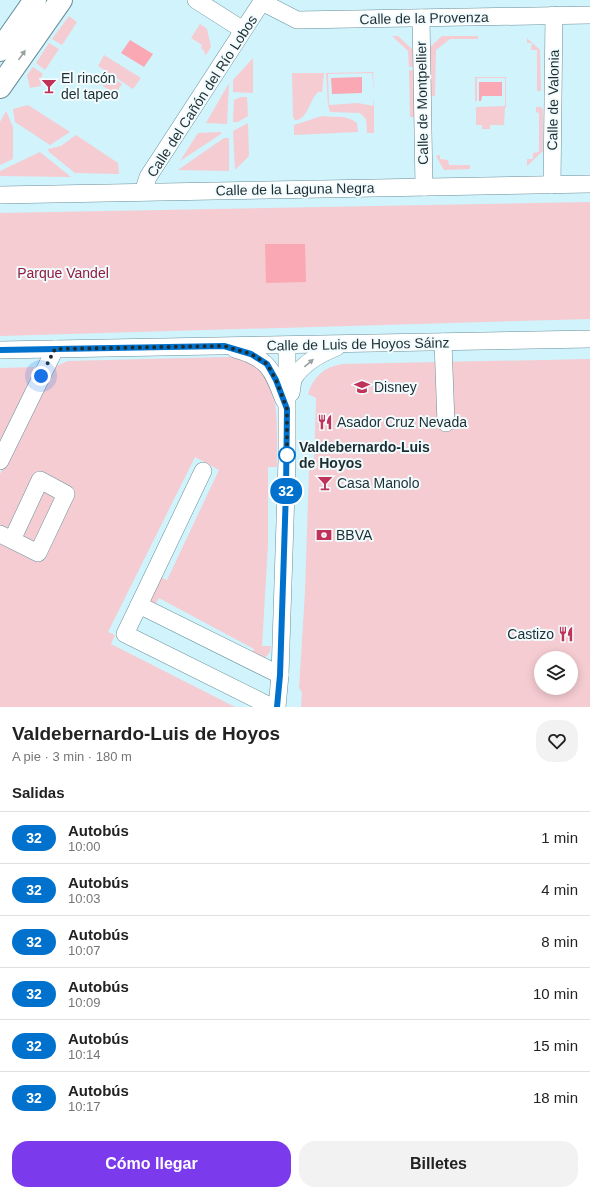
<!DOCTYPE html>
<html lang="es">
<head>
<meta charset="utf-8">
<style>
	:root { --surface:#fff; --page:#f2f2f2; --text:#222; --muted:#767676; --line:#e0e0e0; --accent:#7c3aed }
	body { margin:0; font-family:Helvetica,sans-serif; background:var(--page); color:var(--text); height:100vh; display:flex; flex-direction:column; font-size:15px; white-space:nowrap }
	* { box-sizing:border-box; margin:0 }
	p { font-size:13px; color:var(--muted) }
	.icon { flex:none; width:22px; height:22px; fill:none; stroke:currentColor; stroke-width:2; stroke-linecap:round; stroke-linejoin:round }
	.map { position:relative; height:707px; overflow:hidden }
	.side { display:flex; flex-direction:column; background:var(--surface); flex:1 }
	.side>* { flex:none }
	.badge { padding:0 8px; border-radius:13px; font-size:14px; line-height:26px }
	.controls { position:absolute; left:534px; top:651px; display:grid; gap:8px }
	.controls a { display:grid; place-items:center; width:44px; height:44px; border-radius:50%; background:var(--surface); box-shadow:0 2px 10px #0003; font-size:20px }
	.you { position:absolute; width:20px; height:20px; margin:-10px; border:3px solid #fff; border-radius:50%; background:#1a73e8; box-shadow:0 0 0 6px #1a73e833 }
	.map>.badge { position:absolute; translate:-50% -50%; box-shadow:0 0 0 2px #fff }
	h2 { padding:0 12px; font-size:15px; line-height:36px }
	.round { display:grid; place-items:center; flex:none; width:42px; height:42px; border-radius:16px; background:var(--page) }
	.head { display:flex; align-items:center; justify-content:space-between; height:68px; padding:0 12px }
	h1 { font-size:19px; font-weight:600; line-height:30px }
	.button { display:flex; gap:8px; margin-top:auto; padding:8px 12px }
	.button a { flex:1; height:46px; border-radius:16px; background:var(--accent); color:#fff; font-size:16px; font-weight:600; line-height:46px; text-align:center }
	.button a+a { background:var(--page); color:var(--text) }
	ul { padding:0; list-style:none }
	li { display:flex; align-items:center; gap:12px; height:52px; padding:0 12px; border-top:1px solid var(--line) }
	li div { flex:1 }
	li b { display:block; font-size:15px }
	li em { font-style:normal }
	li .badge { min-width:44px; font-weight:700; text-align:center }
	.map>svg:first-child { display:block }
	.green { fill:#f5ccd1; fill-rule:evenodd }
	.water { fill:#faa8b4 }
	.lines { fill:none; stroke-linecap:round; stroke-linejoin:round }
	.minor-casing { stroke:#68909b; stroke-width:18 }
	.major-casing { stroke:#68909b; stroke-width:24 }
	.minor { stroke:#fff; stroke-width:17 }
	.major { stroke:#fff; stroke-width:22 }
	.oneway { fill:#99a1a3 }
	.line-casing { stroke:#fff; stroke-width:9 }
	.line { stroke:#0072ce; stroke-width:6 }
	.walk { stroke:#1d2e33; stroke-width:4; stroke-dasharray:0 7.2 }
	.stop-dot { fill:#fff; stroke:#0072ce; stroke-width:2 }
	.labels { text-anchor:middle; stroke-width:4; stroke-linejoin:round; paint-order:stroke }
	.street-label { font-size:14px; fill:#1d2e33; stroke:#f2fbfd }
	.poi-label { font-size:14px; fill:#1d2e33; stroke:#f2fbfd; text-anchor:start }
	.park-label { font-size:14px; fill:#911c3e; stroke:#f2fbfd }
	.stop-label { font-size:14px; font-weight:bold; fill:#1d2e33; stroke:#f2fbfd; text-anchor:start }
</style>
</head>
<body>
<div class="map">
<svg width="590" height="707" viewBox="0 0 590 707">
	<rect width="100%" height="100%" fill="#d1f3fc"/>
	<g class="green">
		<polygon points="69,16 77,22 62,45 52,39"/>
		<polygon points="200,24 207,29 211,47 206,55 204,54 205,52 201,48 202,45 191,38"/>
		<polygon points="392,36 398,36 414,51 414,67 409,67 408,51"/>
		<polygon points="442,36 478,36 478,39 450,39 436,50 435,96 429,96 429,48"/>
		<polygon points="527,38 540,50 541,91 537,91 537,50 531,50 532,43 527,43"/>
		<polygon points="49,43 59,49 45,70 36,63"/>
		<polygon points="104,55 141,78 133,89 98,66"/>
		<polygon points="253,58 253,93 233,92 233,80"/>
		<polygon points="33,67 43,74 40,79 41,86 30,88 27,75"/>
		<polygon points="409,70 414,70 415,117 410,117"/>
		<polygon points="373,72 374,94 372,73 328,74 329,105 358,103 373,106 374,97 374,133 367,133 366,119 360,113 330,112 328,105 326,73"/>
		<path d="M 292,73 L 324,73 L 322,92 L 318,92 C 309,100 308,120 295,120 L 293,117 Z"/>
		<polygon points="107,74 122,84 115,94 100,84"/>
		<polygon points="475,77 506,77 506,107 505,107 504,125 490,125 490,129 482,129 482,125 476,125 476,108 477,107 505,106 505,78 477,78 477,101 475,101"/>
		<polygon points="229,83 227,124 206,123"/>
		<polygon points="241,97 247,97 248,116 238,122 233,122 234,100"/>
		<polygon points="28,105 70,132 50,145 47,143 15,122 13,109"/>
		<polygon points="536,107 541,107 543,110 543,151 527,166 527,159 533,159 533,153 539,152 539,113 536,112"/>
		<polygon points="6,111 13,127 13,159 0,165 0,122"/>
		<path d="M 322,116 C 335,118 346,114 357,123 L 358,132 L 294,135 L 294,125 Z"/>
		<polygon points="248,123 249,156 235,170 233,131"/>
		<polygon points="221,132 221,134 180,161 198,133"/>
		<polygon points="76,135 118,163 119,174 75,173 49,152 48,149 61,146"/>
		<polygon points="224,138 229,138 229,171 178,170"/>
		<polygon points="40,152 71,177 0,176 0,171"/>
		<polygon points="440,155 440,159 448,160 449,165 470,165 470,169 444,170 436,156"/>
		<polygon points="590,202 590,319 0,336 0,213"/>
		<path d="M 228,357 C 286,359 276,426 277,467 L 268,467 L 268,545 L 262,646 L 271,646 L 270,652 L 265,658 L 249,657 L 254,649 L 159,598 L 153,608 L 148,603 L 157,575 L 167,580 L 219,470 L 195,457 L 108,632 L 115,635 L 111,644 L 235,707 L 0,707 L 0,474 L 50,374 L 56,366 L 68,361 Z"/>
		<path d="M 590,359 L 590,707 L 301,707 L 302,692 L 299,688 L 305,592 L 309,471 L 314,467 L 316,398 L 308,394 C 313,377 324,367 342,364 ZM 541,658 L 571,658 L 571,688 L 541,688 Z"/>
		<polygon points="35,367 37,375 0,447 0,368"/>
	</g>
	<g class="water">
		<polygon points="130,40 153,54 144,67 121,53"/>
		<polygon points="362,77 362,93 332,94 331,78"/>
		<polygon points="479,82 502,82 502,96 482,96 481,101 479,101"/>
		<polygon points="305,244 306,282 266,283 265,244"/>
	</g>
	<g class="lines">
		<defs>
			<g id="minor">
				<polyline points="196,0 243,30"/>
				<polyline points="262,2 297,20 590,15"/>
				<polyline points="421,18 424,187"/>
				<polyline points="552,185 554,15"/>
				<polyline points="143,192 148,177 263,0"/>
				<polyline points="0,195 590,184"/>
				<polyline points="443,342 446,423"/>
				<path d="M 235,349 C 268,358 272,369 284,400"/>
				<polyline points="0,350 590,339"/>
				<path d="M 291,393 C 292,389 292,382 294,378 C 303,363 322,353 337,347"/>
				<polyline points="0,461 55,349"/>
				<polyline points="0,534 38,553 66,494 40,480 12,540"/>
				<polyline points="139,605 203,471"/>
				<polyline points="272,707 125,634 139,605 280,675"/>
				<polyline points="277,707 280,675 287,460 287,345"/>
			</g>
			<g id="major">
				<polyline points="0,50 35,0"/>
				<polyline points="0,87 61,0"/>
			</g>
		</defs>
		<use href="#minor" class="minor-casing"/>
		<use href="#major" class="major-casing"/>
		<use href="#minor" class="minor"/>
		<use href="#major" class="major"/>
	</g>
	<defs><path id="oneway-solid" d="M-6-.8H1V-3.2L6.5 0L1 3.2V.8H-6Z"/></defs>
	<g class="oneway">
		<use href="#oneway-solid" transform="translate(22 55) rotate(-55)"/>
		<use href="#oneway-solid" transform="translate(309 363) rotate(-40)"/>
	</g>
	<g class="lines">
		<defs>
			<polyline id="line" points="0,350 224,346 251,354 267,364 276,380 287,409 286,490 280,675 277,707"/>
		</defs>
		<use href="#line" class="line-casing"/>
		<use href="#line" class="line"/>
		<polyline class="walk" points="41,376 55,349 224,346 251,354 267,364 276,380 287,409 287,460 287,455"/>
	</g>
	<defs>
		<symbol id="bar-bare" viewBox="-9 -9 18 18"><path d="M-6-5H6L.8 .8V4.5H3.5V6h-7V4.5H-.8V.8Z" fill="#c13258" stroke="#f2fbfd" stroke-width="2.5" paint-order="stroke"/></symbol>
		<symbol id="school-bare" viewBox="-9 -9 18 18"><path d="M0-5L7-2L0 1L-7-2ZM-4 1L0 2.5L4 1V4Q0 6-4 4Z" fill="#c13258" stroke="#f2fbfd" stroke-width="2.5" paint-order="stroke"/></symbol>
		<symbol id="restaurant-bare" viewBox="-9 -9 18 18"><path d="M-5-6h1v4h1v-4h1v4h1v-4h1v5L-1.5 .5V6h-2V.5L-5-1ZM5-6V6H3V1.5H1.5Q1.5-4 5-6Z" fill="#c13258" stroke="#f2fbfd" stroke-width="2.5" paint-order="stroke"/></symbol>
		<symbol id="bank-bare" viewBox="-9 -9 18 18"><path d="M-6-4H6V4H-6ZM0-2.3a2.3 2.3 0 1 0 0 4.6a2.3 2.3 0 1 0 0-4.6Z" fill="#c13258" stroke="#f2fbfd" stroke-width="2.5" paint-order="stroke"/></symbol>
	</defs>
	<g fill-rule="evenodd">
		<use href="#bar-bare" x="38" y="75" width="22" height="22"/>
		<use href="#school-bare" x="351" y="376" width="22" height="22"/>
		<use href="#restaurant-bare" x="314" y="411" width="22" height="22"/>
		<use href="#bar-bare" x="314" y="472" width="22" height="22"/>
		<use href="#bank-bare" x="313" y="524" width="22" height="22"/>
		<use href="#restaurant-bare" x="555" y="623" width="22" height="22"/>
	</g>
	<circle class="stop-dot" cx="287" cy="455" r="8"/>
	<g class="labels">
		<g class="street-label">
			<text transform="translate(424 18) rotate(-1)" y="5">Calle de la Provenza</text>
			<text transform="translate(202 96) rotate(-57)" y="5">Calle del Cañón del Río Lobos</text>
			<text transform="translate(553 100) rotate(-89)" y="5">Calle de Valonia</text>
			<text transform="translate(422 103) rotate(-91)" y="5">Calle de Montpellier</text>
			<text transform="translate(295 189) rotate(-1)" y="5">Calle de la Laguna Negra</text>
			<text transform="translate(358 344) rotate(-1)" y="5">Calle de Luis de Hoyos Sáinz</text>
		</g>
		<g class="poi-label">
			<text x="61" y="83">El rincón<tspan x="61" dy="16">del tapeo</tspan></text>
			<text x="374" y="392">Disney</text>
			<text x="337" y="427">Asador Cruz Nevada</text>
			<text x="337" y="488">Casa Manolo</text>
			<text x="336" y="540">BBVA</text>
			<text x="554" y="639" text-anchor="end">Castizo</text>
		</g>
		<g class="park-label">
			<text x="63" y="278">Parque Vandel</text>
		</g>
		<g class="stop-label">
			<text x="299" y="452">Valdebernardo-Luis<tspan x="299" dy="16">de Hoyos</tspan></text>
		</g>
	</g>
</svg>
<div class="controls">
<a><svg class="icon" aria-label="layers" viewBox="0 0 24 24"><path d="M12 4l9 5-9 5-9-5zM3 14l9 5 9-5"/></svg></a>
</div>
<div class="you" style="left:41px;top:376px"></div>
<b class="badge" style="left:286px;top:491px;background:#0072ce;color:#fff">32</b>
</div>
<section class="side">
<div class="head"><div><h1>Valdebernardo-Luis de Hoyos</h1><p>A pie · 3 min · 180 m</p></div><a class="round"><svg class="icon" aria-label="heart" viewBox="0 0 24 24"><path d="M12 20l-8-8c-3-5 5-10 8-4 3-6 11-1 8 4z"/></svg></a></div>
<h2>Salidas</h2>
<ul>
<li><span class="badge" style="background:#0072ce;color:#fff">32</span><div><b>Autobús</b><p>10:00</p></div><em>1 min</em></li>
<li><span class="badge" style="background:#0072ce;color:#fff">32</span><div><b>Autobús</b><p>10:03</p></div><em>4 min</em></li>
<li><span class="badge" style="background:#0072ce;color:#fff">32</span><div><b>Autobús</b><p>10:07</p></div><em>8 min</em></li>
<li><span class="badge" style="background:#0072ce;color:#fff">32</span><div><b>Autobús</b><p>10:09</p></div><em>10 min</em></li>
<li><span class="badge" style="background:#0072ce;color:#fff">32</span><div><b>Autobús</b><p>10:14</p></div><em>15 min</em></li>
<li><span class="badge" style="background:#0072ce;color:#fff">32</span><div><b>Autobús</b><p>10:17</p></div><em>18 min</em></li>
</ul>
<div class="button"><a>Cómo llegar</a><a>Billetes</a></div>
</section>
</body>
</html>
